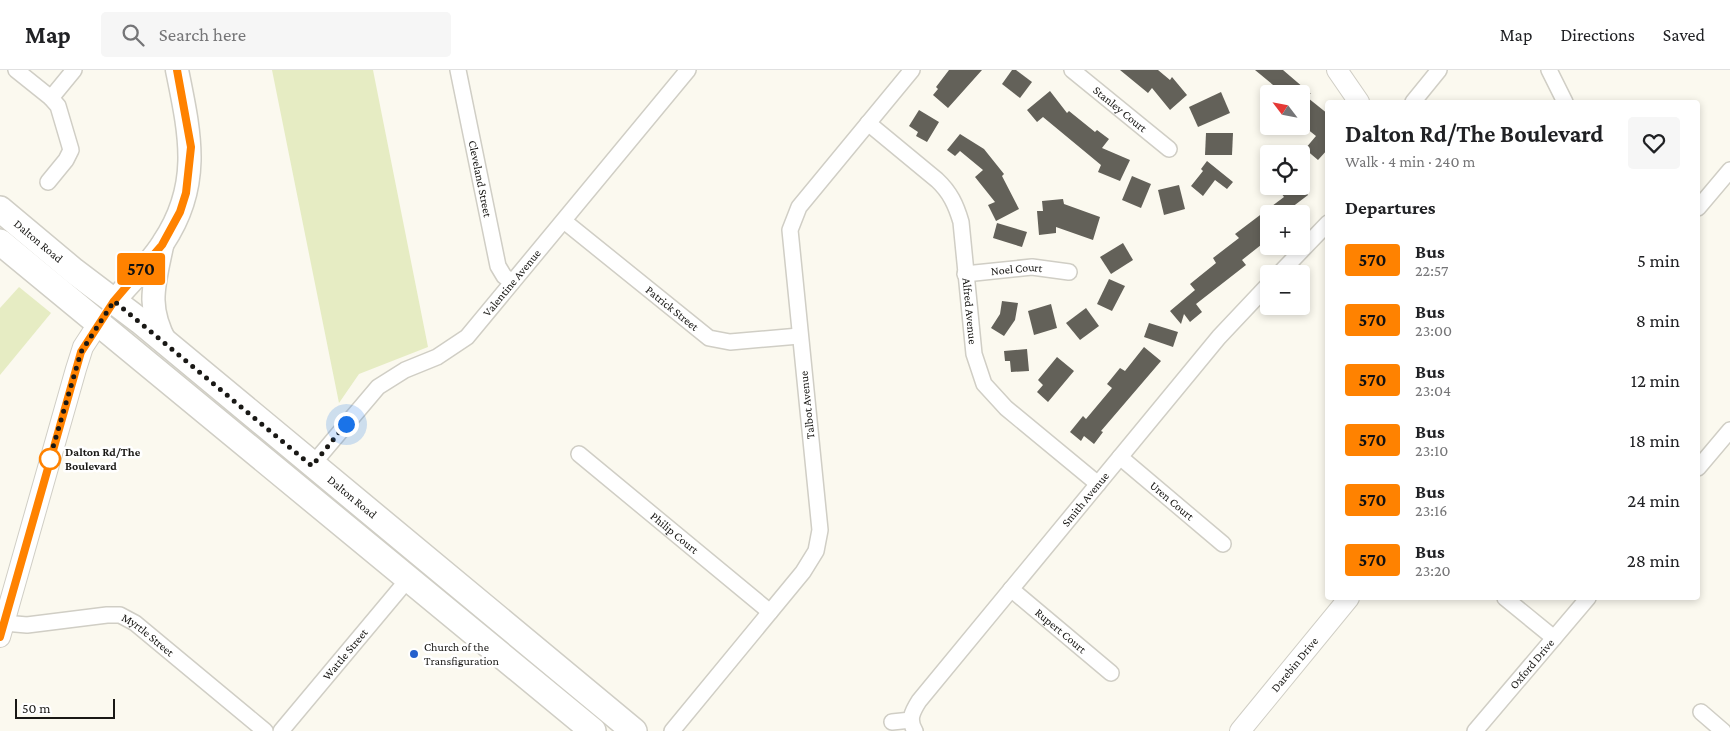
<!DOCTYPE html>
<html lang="en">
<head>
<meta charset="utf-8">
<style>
	:root { --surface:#fff; --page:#f6f6f6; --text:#202124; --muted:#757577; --line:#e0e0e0 }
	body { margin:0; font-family:"Crimson Pro",serif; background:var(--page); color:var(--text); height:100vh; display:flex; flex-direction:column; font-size:19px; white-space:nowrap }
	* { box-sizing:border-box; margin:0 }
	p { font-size:16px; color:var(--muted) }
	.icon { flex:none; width:28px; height:28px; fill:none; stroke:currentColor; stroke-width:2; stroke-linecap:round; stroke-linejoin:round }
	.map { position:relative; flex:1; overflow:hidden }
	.side { position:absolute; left:1325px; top:30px; width:375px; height:500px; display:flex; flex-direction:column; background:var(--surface); border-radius:5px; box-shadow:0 2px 8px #0003 }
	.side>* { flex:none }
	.badge { padding:0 10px; border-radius:4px; font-size:18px; line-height:32px }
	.needle { width:32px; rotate:302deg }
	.tools { position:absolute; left:1260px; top:15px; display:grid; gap:10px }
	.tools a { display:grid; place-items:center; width:50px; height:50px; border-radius:5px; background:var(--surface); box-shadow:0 2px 8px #0003; font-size:25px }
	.scale { position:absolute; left:15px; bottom:12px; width:100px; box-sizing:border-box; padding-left:5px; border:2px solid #191815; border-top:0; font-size:14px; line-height:18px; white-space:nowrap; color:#191815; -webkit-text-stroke:4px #fff; paint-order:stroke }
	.you { position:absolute; width:25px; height:25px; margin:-12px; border:4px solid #fff; border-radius:50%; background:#1a73e8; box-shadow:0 0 0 8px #1a73e833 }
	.map>.badge { position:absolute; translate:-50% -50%; box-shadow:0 0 0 2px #fff }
	h2 { padding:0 20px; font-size:19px; line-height:45px }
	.round { display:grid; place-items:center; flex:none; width:52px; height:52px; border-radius:5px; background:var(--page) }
	.summary { display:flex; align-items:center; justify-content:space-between; height:85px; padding:0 20px }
	h1 { font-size:24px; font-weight:700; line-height:38px }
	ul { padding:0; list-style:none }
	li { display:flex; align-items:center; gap:15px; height:60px; padding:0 20px }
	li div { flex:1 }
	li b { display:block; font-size:19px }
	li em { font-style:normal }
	li .badge { min-width:55px; font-weight:700; text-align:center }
	header { display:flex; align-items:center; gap:30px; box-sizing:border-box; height:70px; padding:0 25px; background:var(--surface); border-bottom:1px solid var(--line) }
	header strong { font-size:24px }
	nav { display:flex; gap:28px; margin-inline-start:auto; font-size:18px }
	.search { width:350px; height:45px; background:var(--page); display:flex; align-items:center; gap:12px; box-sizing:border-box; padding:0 18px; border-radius:5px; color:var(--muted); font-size:19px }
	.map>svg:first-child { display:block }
	.green { fill:#e6ecc3 }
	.building { fill:#636159 }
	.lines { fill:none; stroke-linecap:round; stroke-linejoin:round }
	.minor-casing { stroke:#d0cec5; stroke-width:18 }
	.tertiary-casing { stroke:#d0cec5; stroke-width:22 }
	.secondary-casing { stroke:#d0cec5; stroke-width:25 }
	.primary-casing { stroke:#d0cec5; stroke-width:28 }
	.minor { stroke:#fff; stroke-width:15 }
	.tertiary { stroke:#fff; stroke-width:20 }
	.secondary { stroke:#fff; stroke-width:22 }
	.primary { stroke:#fff; stroke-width:25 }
	.line-casing { stroke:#fff; stroke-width:11 }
	.line { stroke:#ff8200; stroke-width:8 }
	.walk { stroke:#191815; stroke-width:5; stroke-dasharray:0 9 }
	.stop-dot { fill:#fff; stroke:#ff8200; stroke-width:2.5 }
	.poi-dot { fill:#2560cd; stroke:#fff; stroke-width:2 }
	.labels { text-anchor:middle; stroke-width:5; stroke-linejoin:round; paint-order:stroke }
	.street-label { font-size:12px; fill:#191815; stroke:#fff }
	.stop-label { font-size:12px; font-weight:bold; fill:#191815; stroke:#fff; text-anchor:start }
	.poi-label { font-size:12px; fill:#191815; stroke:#fff; text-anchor:start }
</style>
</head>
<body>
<header>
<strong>Map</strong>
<div class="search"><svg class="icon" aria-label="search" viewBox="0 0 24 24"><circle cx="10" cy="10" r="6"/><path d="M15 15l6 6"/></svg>Search here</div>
<nav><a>Map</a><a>Directions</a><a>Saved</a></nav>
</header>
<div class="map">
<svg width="1730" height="661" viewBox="0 0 1730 661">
	<rect width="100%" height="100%" fill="#fbf9ef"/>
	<g class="green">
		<polygon points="272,0 373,0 428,277 359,304 339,333"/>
		<polygon points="19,217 51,243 0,305 0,238"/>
	</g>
	<g class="building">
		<polygon points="949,0 982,0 948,38 933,25 938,19 936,17"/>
		<polygon points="1012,0 1016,0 1032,12 1020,28 1002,14"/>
		<polygon points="1120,0 1158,0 1170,10 1172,7 1187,25 1170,40 1152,18 1148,23"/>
		<polygon points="1255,0 1283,0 1311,24 1303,24 1328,44 1328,79 1318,90 1305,79 1316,66 1301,54 1301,24 1284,24"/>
		<polygon points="1050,21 1067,43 1069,41 1095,62 1097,60 1109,69 1102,78 1130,90 1120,111 1098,102 1101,95 1043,47 1037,52 1027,40"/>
		<polygon points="1221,22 1230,43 1198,57 1189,37"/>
		<polygon points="919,40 939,52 927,72 916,66 918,62 909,56"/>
		<polygon points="1206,63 1233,63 1232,85 1205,85"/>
		<polygon points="960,64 984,79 1004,104 1002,106 1019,139 996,151 988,135 995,132 975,107 983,100 960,81 955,86 947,80"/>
		<polygon points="1207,91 1233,112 1227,119 1215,110 1203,126 1191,116 1203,101 1201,99"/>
		<polygon points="1132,106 1151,114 1141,138 1122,130"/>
		<polygon points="1179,115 1185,139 1164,145 1158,120"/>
		<polygon points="1276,116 1301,116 1308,125 1283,144 1269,144 1269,158 1261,165 1266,171 1242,190 1246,195 1196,234 1202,242 1190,252 1184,244 1181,254 1170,241 1195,220 1190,214 1216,193 1213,188 1239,168 1235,164 1284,127"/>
		<polygon points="1063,129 1064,134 1100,147 1093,170 1056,157 1056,163 1039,165 1037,141 1043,141 1042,131"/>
		<polygon points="997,153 1027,162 1022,177 993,168"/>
		<polygon points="1123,173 1133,190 1111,204 1100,187"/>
		<polygon points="1109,209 1125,216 1112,241 1097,234"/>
		<polygon points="1002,231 1018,233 1015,250 1004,266 991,258 1000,244"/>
		<polygon points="1051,234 1057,258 1034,265 1028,241"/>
		<polygon points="1086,238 1099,256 1080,270 1066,253"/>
		<polygon points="1149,253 1178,262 1173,277 1144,267"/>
		<polygon points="1144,277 1161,291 1101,361 1103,362 1094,374 1084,366 1081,371 1070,362 1083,346 1086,349 1112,318 1107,314 1120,298 1125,301"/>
		<polygon points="1027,279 1029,301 1011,302 1010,291 1005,291 1004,281"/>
		<polygon points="1057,287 1074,301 1048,332 1037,322 1043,315 1038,310"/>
	</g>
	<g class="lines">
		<defs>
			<g id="minor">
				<polyline points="16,0 51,28 74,0"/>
				<path id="s1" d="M 458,0 L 498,196 L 504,206 L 512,212"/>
				<path id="s2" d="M 1072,0 L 1169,79"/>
				<polyline points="1549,0 1565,32"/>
				<polyline points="1413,32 1439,0"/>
				<path id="s3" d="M 868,53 L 937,110 C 950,122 956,135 961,152 L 974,284 L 984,314 L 1006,338 L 1098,414"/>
				<polyline points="48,112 66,90 71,80 58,36 51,28"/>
				<polyline points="1698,138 1730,100"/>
				<path id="s4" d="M 564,151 L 709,268 L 730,272 L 799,266"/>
				<path id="s5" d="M 965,204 L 1032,197 L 1069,202"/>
				<polyline points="1279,204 1328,153"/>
				<path id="s6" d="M 579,384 L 770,542"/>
				<path id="s7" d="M 1120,387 L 1223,474"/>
				<path id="s8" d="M 312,395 L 378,317 L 405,300 L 437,287 L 467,267 L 688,0"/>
				<polyline points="1698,398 1730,360"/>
				<path id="s9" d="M 1011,519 L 1111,603"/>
				<polyline points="1505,528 1554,568"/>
				<path id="s10" d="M 4,553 L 27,555 L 107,545 L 120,545 L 135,553 L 265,661"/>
				<polyline points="1701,642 1723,661"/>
				<polyline points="892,652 911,650"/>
				<path id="s11" d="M 281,661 L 409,508"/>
				<polyline points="672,661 803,502 816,481 820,460 790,160 799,137 912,0"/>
				<path id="s12" d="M 915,661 C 908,650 912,642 919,631 L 1219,267 L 1269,214"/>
				<path id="s13" d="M 1475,661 L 1588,528"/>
			</g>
			<g id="tertiary">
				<polyline points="1337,0 1359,32"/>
				<polyline points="0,567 76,299 83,277 98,254"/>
				<path id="s14" d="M 1240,661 L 1349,528"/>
			</g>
			<g id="secondary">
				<path d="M 162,176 C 154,215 146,236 166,273"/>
				<path d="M 114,231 C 130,212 150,194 163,173 C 202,115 190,64 177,0"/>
			</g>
			<g id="primary">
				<path id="s15" d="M 0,139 L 74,201 L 140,251 L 634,661"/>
				<polyline points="0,172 593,661"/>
			</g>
		</defs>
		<use href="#minor" class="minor-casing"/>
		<use href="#tertiary" class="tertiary-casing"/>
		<use href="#secondary" class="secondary-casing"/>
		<use href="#primary" class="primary-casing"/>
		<use href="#minor" class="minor"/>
		<use href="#tertiary" class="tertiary"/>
		<use href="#secondary" class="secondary"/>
		<use href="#primary" class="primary"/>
	</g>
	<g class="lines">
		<defs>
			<polyline id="line" points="0,567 81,282 114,231 162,175 180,142 186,123 191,77 177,0"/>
		</defs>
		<use href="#line" class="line-casing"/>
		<use href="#line" class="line"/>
		<polyline class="walk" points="50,389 49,391 81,282 114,231 312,396 346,354"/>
	</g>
	<circle class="stop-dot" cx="50" cy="389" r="10"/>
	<circle class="poi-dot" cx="414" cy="584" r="5"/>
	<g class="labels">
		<g class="street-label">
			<text dy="4" stroke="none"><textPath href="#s2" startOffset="62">Stanley Court</textPath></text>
			<text dy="4" stroke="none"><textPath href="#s1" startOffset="111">Cleveland Street</textPath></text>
			<text dy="4" stroke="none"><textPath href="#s15" startOffset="50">Dalton Road</textPath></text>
			<text dy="4" stroke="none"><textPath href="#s5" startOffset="52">Noel Court</textPath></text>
			<text dy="4" stroke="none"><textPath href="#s8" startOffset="275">Valentine Avenue</textPath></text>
			<text dy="4" stroke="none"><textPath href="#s4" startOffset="139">Patrick Street</textPath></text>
			<text dy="4" stroke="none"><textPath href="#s3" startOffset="228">Alfred Avenue</textPath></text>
			<text transform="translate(807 335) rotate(-96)" y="4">Talbot Avenue</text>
			<text dy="4" stroke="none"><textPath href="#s15" startOffset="455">Dalton Road</textPath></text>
			<text dy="4" stroke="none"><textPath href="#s12" startOffset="294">Smith Avenue</textPath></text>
			<text dy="4" stroke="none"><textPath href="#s7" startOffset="68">Uren Court</textPath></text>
			<text dy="4" stroke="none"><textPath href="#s6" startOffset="124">Philip Court</textPath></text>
			<text dy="4" stroke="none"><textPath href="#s9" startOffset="65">Rupert Court</textPath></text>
			<text dy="4" stroke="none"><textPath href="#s10" startOffset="151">Myrtle Street</textPath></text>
			<text dy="4" stroke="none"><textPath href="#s11" startOffset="100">Wattle Street</textPath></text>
			<text dy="4" stroke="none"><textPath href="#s14" startOffset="86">Darebin Drive</textPath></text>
			<text dy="4" stroke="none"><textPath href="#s13" startOffset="88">Oxford Drive</textPath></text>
		</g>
		<g class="stop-label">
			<text x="65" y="386">Dalton Rd/The<tspan x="65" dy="14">Boulevard</tspan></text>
		</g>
		<g class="poi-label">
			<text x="424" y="581">Church of the<tspan x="424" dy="14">Transfiguration</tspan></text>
		</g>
	</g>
</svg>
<div class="tools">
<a><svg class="needle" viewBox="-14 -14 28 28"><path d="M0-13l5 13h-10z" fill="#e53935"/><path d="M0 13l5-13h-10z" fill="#757577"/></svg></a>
<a><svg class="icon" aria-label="locate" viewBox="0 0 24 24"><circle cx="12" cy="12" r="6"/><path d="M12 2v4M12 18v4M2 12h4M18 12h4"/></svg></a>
<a>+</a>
<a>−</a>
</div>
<div class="scale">50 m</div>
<div class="you" style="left:346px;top:354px"></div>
<b class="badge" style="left:141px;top:199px;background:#ff8200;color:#111">570</b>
<section class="side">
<div class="summary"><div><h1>Dalton Rd/The Boulevard</h1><p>Walk · 4 min · 240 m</p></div><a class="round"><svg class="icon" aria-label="heart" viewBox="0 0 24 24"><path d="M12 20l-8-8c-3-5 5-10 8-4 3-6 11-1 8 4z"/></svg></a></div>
<h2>Departures</h2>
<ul>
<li><span class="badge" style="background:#ff8200;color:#111">570</span><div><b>Bus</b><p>22:57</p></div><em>5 min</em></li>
<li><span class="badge" style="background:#ff8200;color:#111">570</span><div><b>Bus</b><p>23:00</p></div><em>8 min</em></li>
<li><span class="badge" style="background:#ff8200;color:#111">570</span><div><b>Bus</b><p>23:04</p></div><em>12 min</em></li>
<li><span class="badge" style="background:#ff8200;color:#111">570</span><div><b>Bus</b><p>23:10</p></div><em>18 min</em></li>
<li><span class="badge" style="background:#ff8200;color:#111">570</span><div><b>Bus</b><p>23:16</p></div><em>24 min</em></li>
<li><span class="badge" style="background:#ff8200;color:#111">570</span><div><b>Bus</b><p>23:20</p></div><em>28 min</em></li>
</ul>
</section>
</div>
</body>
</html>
